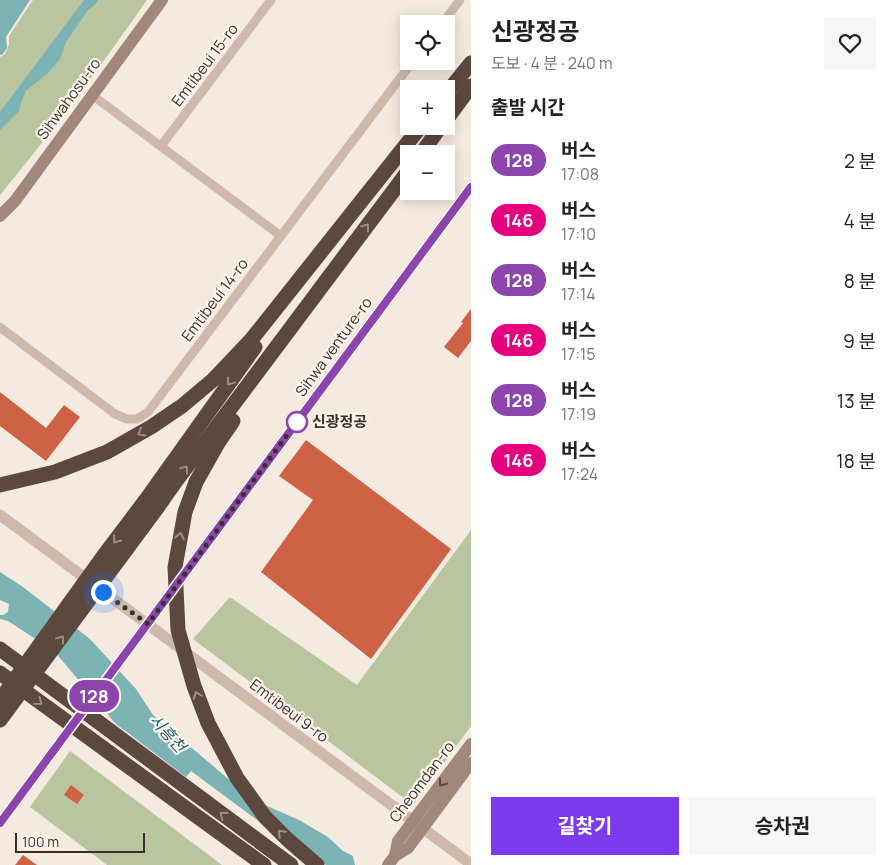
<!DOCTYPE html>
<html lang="ko">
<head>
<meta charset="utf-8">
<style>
	:root { --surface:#fff; --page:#f6f6f6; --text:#222; --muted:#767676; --accent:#7c3aed }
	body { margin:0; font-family:Manrope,"Noto Sans KR",sans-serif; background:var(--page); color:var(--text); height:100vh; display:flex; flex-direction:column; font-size:19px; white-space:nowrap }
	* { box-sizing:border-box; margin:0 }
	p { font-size:16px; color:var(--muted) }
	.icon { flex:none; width:28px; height:28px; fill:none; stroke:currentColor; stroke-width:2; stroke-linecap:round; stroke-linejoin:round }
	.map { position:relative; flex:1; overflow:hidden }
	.drawer { display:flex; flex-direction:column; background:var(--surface); width:425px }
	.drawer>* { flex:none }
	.badge { padding:0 10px; border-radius:16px; font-size:18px; line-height:32px }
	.tools { position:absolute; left:400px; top:15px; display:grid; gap:10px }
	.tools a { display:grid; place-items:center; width:55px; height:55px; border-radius:0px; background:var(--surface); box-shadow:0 2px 12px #0003; font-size:25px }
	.scale { position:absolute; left:15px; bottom:12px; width:130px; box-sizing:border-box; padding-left:5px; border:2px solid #3b2f2a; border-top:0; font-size:14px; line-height:18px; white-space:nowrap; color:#3b2f2a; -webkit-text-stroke:4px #fbf4ed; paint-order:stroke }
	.you { position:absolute; width:25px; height:25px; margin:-12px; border:4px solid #fff; border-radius:50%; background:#1a73e8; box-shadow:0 0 0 8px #1a73e833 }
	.map>.badge { position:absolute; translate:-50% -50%; box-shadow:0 0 0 2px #fff }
	h2 { padding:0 20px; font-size:19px; line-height:45px }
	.round { display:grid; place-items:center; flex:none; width:52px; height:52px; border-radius:0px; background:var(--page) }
	.overview { display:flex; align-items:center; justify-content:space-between; height:85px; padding:0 20px }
	h1 { font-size:24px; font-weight:700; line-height:38px }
	.primary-button { display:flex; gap:10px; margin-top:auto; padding:10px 20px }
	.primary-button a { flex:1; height:58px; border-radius:0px; background:var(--accent); color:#fff; font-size:20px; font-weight:700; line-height:58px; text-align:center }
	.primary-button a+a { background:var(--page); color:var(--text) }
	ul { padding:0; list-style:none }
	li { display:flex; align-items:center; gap:15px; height:60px; padding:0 20px }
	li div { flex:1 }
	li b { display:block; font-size:19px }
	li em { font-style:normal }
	li .badge { min-width:55px; font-weight:700; text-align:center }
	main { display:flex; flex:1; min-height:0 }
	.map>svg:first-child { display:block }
	.green { fill:#b9c59e }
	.water { fill:#7cb3b4 }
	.pier { fill:#f5eadf }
	.building { fill:#ce6244 }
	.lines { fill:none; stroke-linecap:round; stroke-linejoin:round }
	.minor { stroke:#ceb9aa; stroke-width:9 }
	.tertiary { stroke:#ceb9aa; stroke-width:11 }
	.secondary { stroke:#a2887b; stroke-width:12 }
	.motorway { stroke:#5d4840; stroke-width:15 }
	.motorway-bridge { stroke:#5d4840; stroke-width:15 }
	.oneway { stroke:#9c8d85 }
	.oneway2 { stroke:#55453e }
	.line-casing { stroke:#fff; stroke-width:11 }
	.line { stroke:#8e44ad; stroke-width:8 }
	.walk { stroke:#3b2f2a; stroke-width:5; stroke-dasharray:0 9 }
	.stop-dot { fill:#fff; stroke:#8e44ad; stroke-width:2.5 }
	.labels { text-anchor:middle; stroke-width:4.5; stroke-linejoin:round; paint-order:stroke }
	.street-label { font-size:15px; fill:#3b2f2a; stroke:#fbf4ed }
	.stop-label { font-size:15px; font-weight:bold; fill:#3b2f2a; stroke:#fbf4ed; text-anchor:start }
	.water-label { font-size:16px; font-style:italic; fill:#1c5e60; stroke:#fbf4ed }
</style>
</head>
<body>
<main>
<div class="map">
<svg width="471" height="865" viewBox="0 0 471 865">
	<rect width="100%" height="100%" fill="#f5eadf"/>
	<g class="green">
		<path d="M 33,0 L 147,0 C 100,67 52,132 0,195 L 0,57 L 5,54 L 9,45 L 9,36 Z"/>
		<polygon points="471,530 471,726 413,805 193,639 230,597 357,685"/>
		<polygon points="70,751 222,865 107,865 30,807"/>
	</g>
	<g class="water">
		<polygon points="0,0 30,0 6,37 7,48 3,54 0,55"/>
		<polygon points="84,0 98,0 95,5 88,10 66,42 60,59 48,73 26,91 22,100 19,111 0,130 0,112"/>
		<polygon points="0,572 23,587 90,639 136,689 153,715 226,777 258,802 299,820 328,837 343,851 353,856 355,865 320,865 143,756 54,651 8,621 0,619 0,615 3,615 8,612 9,604 0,600"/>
	</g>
	<polygon class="pier" points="107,717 186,777 191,771 269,829 316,857 326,865 316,865 311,860 251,838 141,758"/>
	<g class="building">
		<polygon points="471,309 471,341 458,358 444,347 463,323 461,322"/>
		<polygon points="0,392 46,428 64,405 80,417 46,461 0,426"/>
		<polygon points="306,440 451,549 371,659 261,572 313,500 279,476"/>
		<polygon points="71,785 84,795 77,804 64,795"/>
		<polygon points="23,855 37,865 15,865"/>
	</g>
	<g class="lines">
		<g class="minor">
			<polyline points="442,24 460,0"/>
			<polyline points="92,95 281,236"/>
			<polyline points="161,146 271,0"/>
			<polyline points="0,327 115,414 127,419 137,419 148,412 413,61"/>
		</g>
		<g class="tertiary">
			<polyline points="0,515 471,864"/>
			<polyline points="0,823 471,187"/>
		</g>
		<g class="secondary">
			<polyline points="0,216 15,201 162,0"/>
			<polyline points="395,856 398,841 471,744"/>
			<polyline points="388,865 395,856 408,848 471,763"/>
		</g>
		<g class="motorway">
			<polyline points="446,94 471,63"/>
			<polyline points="446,120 471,86"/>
			<polyline points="421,154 441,126"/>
			<polyline points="196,482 218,443 233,421"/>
			<polyline points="0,485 55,472 107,452 151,427 182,406 213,380 251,340 421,126"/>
			<polyline points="145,501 255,347"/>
			<polyline points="157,508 176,481 409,170"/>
		</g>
		<g class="motorway-bridge">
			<polyline points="196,482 185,512 175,567 178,630 194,686 208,723 237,778 265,817 287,839 317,865"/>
			<polyline points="0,649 291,865"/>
			<polyline points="0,673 264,865"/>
			<polyline points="0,700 105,554 145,501"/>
			<polyline points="0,720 157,508"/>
		</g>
	</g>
	<defs><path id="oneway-chevron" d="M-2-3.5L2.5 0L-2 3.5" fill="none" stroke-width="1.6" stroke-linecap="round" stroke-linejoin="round" transform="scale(1.25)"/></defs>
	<g class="oneway">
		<use href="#oneway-chevron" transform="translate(366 227) rotate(-53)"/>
		<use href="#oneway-chevron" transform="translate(230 382) rotate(126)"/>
		<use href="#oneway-chevron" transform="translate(141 433) rotate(150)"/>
		<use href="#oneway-chevron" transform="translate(185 469) rotate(-53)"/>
		<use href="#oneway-chevron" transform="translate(180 536) rotate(-79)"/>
		<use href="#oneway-chevron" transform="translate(116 540) rotate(127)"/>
		<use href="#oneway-chevron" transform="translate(61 639) rotate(-53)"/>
		<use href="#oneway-chevron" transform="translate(197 695) rotate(-111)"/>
		<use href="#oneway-chevron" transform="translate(39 702) rotate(36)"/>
		<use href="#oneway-chevron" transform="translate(223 815) rotate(-143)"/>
		<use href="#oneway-chevron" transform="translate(281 833) rotate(-135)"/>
	</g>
	<use class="oneway2" href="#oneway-chevron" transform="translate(442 783) rotate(127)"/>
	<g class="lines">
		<defs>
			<polyline id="line" points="0,823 471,187"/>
		</defs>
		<use href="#line" class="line-casing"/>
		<use href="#line" class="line"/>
		<polyline class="walk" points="103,592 148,624 299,419 297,422"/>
	</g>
	<circle class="stop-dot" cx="297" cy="422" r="10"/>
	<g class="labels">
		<g class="street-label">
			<text transform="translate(205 65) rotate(-53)" y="5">Emtibeui 15-ro</text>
			<text transform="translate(69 99) rotate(-54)" y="5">Sihwahosu-ro</text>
			<text transform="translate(215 300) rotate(-53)" y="5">Emtibeui 14-ro</text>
			<text transform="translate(334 347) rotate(-54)" y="5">Sihwa venture-ro</text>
			<text transform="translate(289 711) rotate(37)" y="5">Emtibeui 9-ro</text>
			<text transform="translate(422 782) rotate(-53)" y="5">Cheomdan-ro</text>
		</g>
		<g class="stop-label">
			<text x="312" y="427">신광정공</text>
		</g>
		<g class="water-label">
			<text transform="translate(168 733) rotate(48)" y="6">시흥천</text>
		</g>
	</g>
</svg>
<div class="tools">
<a><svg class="icon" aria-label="locate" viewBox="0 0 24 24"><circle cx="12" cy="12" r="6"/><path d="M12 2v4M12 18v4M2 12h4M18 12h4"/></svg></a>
<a>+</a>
<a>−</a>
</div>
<div class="scale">100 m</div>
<div class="you" style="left:103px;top:592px"></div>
<b class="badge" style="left:94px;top:696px;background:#8e44ad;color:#fff">128</b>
</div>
<section class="drawer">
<div class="overview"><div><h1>신광정공</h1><p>도보 · 4 분 · 240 m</p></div><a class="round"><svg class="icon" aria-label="heart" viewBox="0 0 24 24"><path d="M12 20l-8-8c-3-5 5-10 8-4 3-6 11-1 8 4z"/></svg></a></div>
<h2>출발 시간</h2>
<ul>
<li><span class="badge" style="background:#8e44ad;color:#fff">128</span><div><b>버스</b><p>17:08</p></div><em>2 분</em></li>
<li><span class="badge" style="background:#e6007e;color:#fff">146</span><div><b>버스</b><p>17:10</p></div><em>4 분</em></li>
<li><span class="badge" style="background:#8e44ad;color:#fff">128</span><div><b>버스</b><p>17:14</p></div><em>8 분</em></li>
<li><span class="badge" style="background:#e6007e;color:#fff">146</span><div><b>버스</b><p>17:15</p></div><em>9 분</em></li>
<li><span class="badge" style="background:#8e44ad;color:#fff">128</span><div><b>버스</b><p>17:19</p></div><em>13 분</em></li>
<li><span class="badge" style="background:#e6007e;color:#fff">146</span><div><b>버스</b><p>17:24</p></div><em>18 분</em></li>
</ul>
<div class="primary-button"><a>길찾기</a><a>승차권</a></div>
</section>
</main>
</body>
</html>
